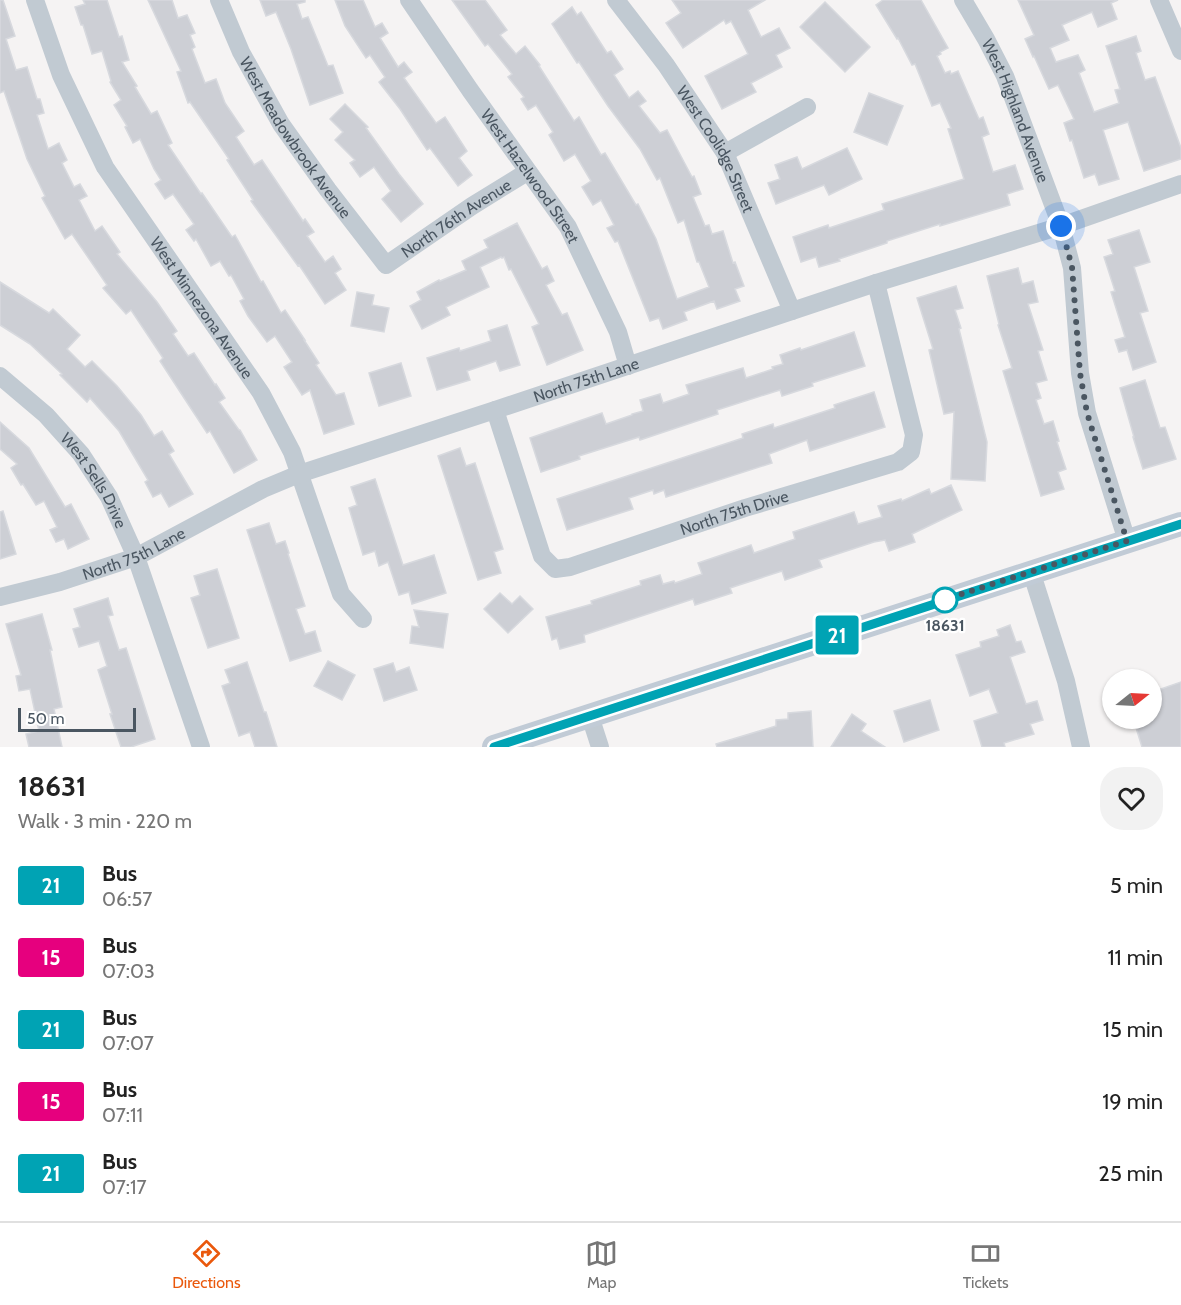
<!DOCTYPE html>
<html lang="en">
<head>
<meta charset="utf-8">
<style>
	:root { --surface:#fff; --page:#f2f2f2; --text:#222; --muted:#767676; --line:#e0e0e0; --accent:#ea580c }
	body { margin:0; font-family:Cabin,sans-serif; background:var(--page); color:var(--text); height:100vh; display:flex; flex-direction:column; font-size:22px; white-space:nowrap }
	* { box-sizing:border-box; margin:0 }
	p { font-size:20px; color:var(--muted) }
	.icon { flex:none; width:33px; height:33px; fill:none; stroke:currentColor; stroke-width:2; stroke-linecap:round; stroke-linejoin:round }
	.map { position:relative; height:747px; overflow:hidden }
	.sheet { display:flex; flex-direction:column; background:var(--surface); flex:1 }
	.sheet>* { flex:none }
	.badge { padding:0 12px; border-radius:4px; font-size:21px; line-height:39px }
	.needle { width:39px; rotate:72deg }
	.tools { position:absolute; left:1102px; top:669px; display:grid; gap:12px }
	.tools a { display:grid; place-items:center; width:60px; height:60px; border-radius:50%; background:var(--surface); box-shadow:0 2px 4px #0004; font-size:30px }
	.scale { position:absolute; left:18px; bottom:15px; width:118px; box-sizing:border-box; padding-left:6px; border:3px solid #4a5661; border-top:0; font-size:16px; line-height:21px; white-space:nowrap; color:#4a5661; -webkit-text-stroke:4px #fff; paint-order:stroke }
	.you { position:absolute; width:30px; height:30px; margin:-15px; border:4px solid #fff; border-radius:50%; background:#1a73e8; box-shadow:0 0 0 9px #1a73e833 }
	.map>.badge { position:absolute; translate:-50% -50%; box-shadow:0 0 0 3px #fff }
	.round { display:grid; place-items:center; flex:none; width:63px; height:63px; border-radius:24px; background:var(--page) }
	.headline { display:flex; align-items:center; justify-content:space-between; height:102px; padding:0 18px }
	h1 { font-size:28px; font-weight:700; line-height:45px }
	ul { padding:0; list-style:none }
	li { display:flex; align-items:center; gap:18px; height:72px; padding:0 18px }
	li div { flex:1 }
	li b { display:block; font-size:22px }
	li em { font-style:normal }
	li .badge { min-width:66px; font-weight:700; text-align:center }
	.tabs { display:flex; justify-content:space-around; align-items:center; height:84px; border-top:2px solid var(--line); background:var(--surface); font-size:16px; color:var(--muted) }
	.tabs a { display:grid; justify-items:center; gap:3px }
	.tabs .selected { color:var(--accent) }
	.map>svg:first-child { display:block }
	.building { fill:#cdcfd5; stroke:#d7d9de; stroke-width:1.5 }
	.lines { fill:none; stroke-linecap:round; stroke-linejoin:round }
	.street { stroke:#c1cad2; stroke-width:18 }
	.secondary { stroke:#c1cbd6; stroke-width:24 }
	.line-casing { stroke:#fff; stroke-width:14 }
	.line { stroke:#00a3b4; stroke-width:9 }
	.walk { stroke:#4a5661; stroke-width:6; stroke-dasharray:0 10.8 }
	.stop-dot { fill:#fff; stroke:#00a3b4; stroke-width:3 }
	.labels { text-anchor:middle; stroke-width:4.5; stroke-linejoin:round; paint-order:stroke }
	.street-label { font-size:16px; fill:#4a5661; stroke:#fff }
	.stop-label { font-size:16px; font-weight:bold; fill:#4a5661; stroke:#fff }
</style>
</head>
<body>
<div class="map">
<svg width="1181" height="747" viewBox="0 0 1181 747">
	<rect width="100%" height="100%" fill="#f5f3f3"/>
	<g class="building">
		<polygon points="0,0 3,0 15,36 6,39 16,70 27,67 37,99 40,99 44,113 37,115 48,149 59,143 67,160 62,163 74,187 80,184 87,196 79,200 95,231 102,226 120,252 117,254 157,302 177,331 173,334 188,356 194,353 215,385 216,384 225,398 219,402 239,430 240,430 257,460 234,473 210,431 207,433 188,404 160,361 163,358 131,310 126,314 103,288 107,285 72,234 65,239 42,198 45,196 27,159 4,91 0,93"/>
		<polygon points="83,0 107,0 119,37 122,36 129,60 122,62 137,86 135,87 151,114 157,111 172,143 168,145 201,194 202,193 232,237 235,235 261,282 263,281 281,313 285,310 305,340 304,340 319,363 316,365 336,395 344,393 354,424 324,434 310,390 302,395 284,367 292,362 275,336 267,342 248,316 240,301 244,299 231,275 229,276 220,261 211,266 196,239 194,241 186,230 194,224 173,194 165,199 155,184 161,180 154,169 140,139 133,143 125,127 127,126 114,105 121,100 110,82 111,81 102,51 92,54 83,25 81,25 75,7 85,4"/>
		<polygon points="148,0 172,0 178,18 187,15 195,33 190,35 195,47 192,49 205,83 216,79 225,103 244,131 236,137 254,165 262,160 303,221 305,219 314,232 307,236 325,262 333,256 341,269 335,273 346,290 325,304 299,265 298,266 251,201 253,200 227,160 229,159 190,102 188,103 177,72 181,71"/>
		<polygon points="260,0 305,0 305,2 297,4 302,19 308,17 328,66 333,65 343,93 310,105 291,49 276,12 266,16"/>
		<polygon points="335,0 363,0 375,27 382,23 388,33 380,38 398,67 404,62 412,72 404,78 436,123 445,117 467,151 459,158 472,175 458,186 430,148 427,150 400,109 379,82 385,77 370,55 366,58 345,26"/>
		<polygon points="452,0 485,0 507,30 500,35 516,54 525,46 540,65 539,66 574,121 579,117 601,155 605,153 636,205 638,204 656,239 677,299 709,287 699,262 697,262 684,220 678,223 660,178 657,180 640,149 608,106 579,62 577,63 552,24 572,7 577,15 581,12 607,53 611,51 623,69 614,75 629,98 638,91 646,101 639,106 660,133 667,130 692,177 694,176 701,194 693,197 705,226 709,225 712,234 723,231 733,263 735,262 744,286 735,289 740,301 717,309 714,301 684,312 687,320 663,329 659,318 650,321 618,241 615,242 607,228 614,225 601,200 593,205 582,187 591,181 575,154 564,161 549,135 553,132 536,105 528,110 521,99 524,97 508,77 512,74 488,44 485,46"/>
		<polygon points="672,0 765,0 748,10 761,37 779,28 790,48 776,55 782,67 751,83 756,92 722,109 705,76 748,54 731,21 726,24 724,20 683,48 666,23 681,13"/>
		<polygon points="883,0 921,0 948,48 940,52 941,54 937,56 945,73 950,71 951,74 958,71 979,119 983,117 989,134 982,137 993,172 1015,165 1023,189 1007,194 1010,205 940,226 940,224 887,241 887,243 839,259 840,261 819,267 816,257 801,262 793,237 828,225 829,228 884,210 882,204 964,179 948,129 951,128 940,103 932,106 915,64 912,65 898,38 897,39 876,5"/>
		<polygon points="1018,0 1118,0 1111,3 1117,19 1098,27 1092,12 1062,25 1069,40 1050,48 1056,62 1078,55 1085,70 1079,73 1094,112 1119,103 1115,90 1120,89 1106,46 1136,36 1141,51 1136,53 1145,80 1155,77 1181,148 1181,159 1144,171 1128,122 1103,130 1119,179 1099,185 1095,174 1084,178 1072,140 1070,141 1064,123 1074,119 1058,85 1049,89 1034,56 1033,57 1025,39 1034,35"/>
		<polygon points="825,2 870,47 845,72 800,27"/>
		<polygon points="869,93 903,106 887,145 854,132"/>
		<polygon points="345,104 368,127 366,128 399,174 423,204 401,222 382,199 391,191 374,167 360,177 350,163 355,160 335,140 343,132 330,119"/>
		<polygon points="847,148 862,179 829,195 824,185 776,204 768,183 780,179 775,165 797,157 802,169"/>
		<polygon points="517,223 542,269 547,266 554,281 546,285 562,315 567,313 583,350 547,365 532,327 539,324 511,269 509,270 504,257 502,258 501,257 480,267 489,287 446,307 450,315 422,329 410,306 421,300 417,292 439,280 440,281 466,270 462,261 488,248 484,240"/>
		<polygon points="1139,230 1150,262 1134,267 1148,311 1140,313 1156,362 1133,370 1127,350 1119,352 1115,340 1125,337 1111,292 1115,291 1104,257 1113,254 1108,240"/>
		<polygon points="1018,268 1022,284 1033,281 1038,302 1028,304 1043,350 1038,351 1047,380 1036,383 1041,398 1036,400 1044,424 1053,421 1059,441 1057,442 1066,469 1058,472 1064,489 1041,496 1003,371 1012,368 998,325 999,324 987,276"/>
		<polygon points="0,282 49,313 53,309 80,335 67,349 85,367 92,361 117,386 141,415 154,436 162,431 174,451 169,454 193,494 169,507 161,493 153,497 145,482 148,480 119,431 90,398 87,402 60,375 62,374 30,344 0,325"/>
		<polygon points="956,286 963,308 955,310 961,328 959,329 987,442 985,481 951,479 954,412 944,414 929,350 933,349 917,298"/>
		<polygon points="357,292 374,295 372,305 389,308 384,332 351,326"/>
		<polygon points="507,325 520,365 500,371 496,361 467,371 470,380 437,390 427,358 459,348 460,351 491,341 488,331"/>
		<polygon points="854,332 865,366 812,383 813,386 782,396 780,390 717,410 718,414 640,440 639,437 579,456 580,459 541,472 530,438 602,413 606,424 632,415 632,414 643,411 640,400 660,394 663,403 689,394 686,385 743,368 746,378 773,369 772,367 783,364 780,355 800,348 801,350"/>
		<polygon points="401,363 411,396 379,406 369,373"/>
		<polygon points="1145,380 1160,428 1165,427 1176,459 1143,469 1133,437 1134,437 1120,388"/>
		<polygon points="874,392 885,427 810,451 807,440 769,454 772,463 666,497 664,490 654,494 653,490 629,498 633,509 567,530 557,499 743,438 742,434 773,424 774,428 835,408 834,405"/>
		<polygon points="0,422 29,448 65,507 71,504 89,539 68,549 64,539 56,542 50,530 57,527 44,501 36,505 23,484 21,485 11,468 17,464 0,449"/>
		<polygon points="460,448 466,466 475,463 503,549 494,552 501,573 478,580 438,456"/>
		<polygon points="375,479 403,565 434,555 446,593 412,604 409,592 399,595 388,562 379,566 375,551 363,555 349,508 357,505 351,487"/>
		<polygon points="951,485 962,510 912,534 915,542 889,551 885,540 874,542 819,560 822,567 785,580 782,571 730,588 732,593 695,605 693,599 584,635 585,642 560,649 557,638 552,640 546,617 592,604 591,601 641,585 640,581 660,575 663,584 674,581 675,583 702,574 698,563 751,545 754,553 795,539 793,532 854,512 858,524 882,517 878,506 901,499 902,501 929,489 931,494"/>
		<polygon points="3,511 16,554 0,559 0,512"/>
		<polygon points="269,523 276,544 285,541 289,553 288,554 305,606 296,609 305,634 315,631 321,651 290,661 247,530"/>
		<polygon points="217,569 239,638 208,648 191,598 200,595 194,576"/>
		<polygon points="500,593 512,604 520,596 533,609 508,633 484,609"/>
		<polygon points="108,598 113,615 108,616 119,650 126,648 155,739 131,747 121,747 110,714 112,714 98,670 107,666 99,641 79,647 73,629 80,627 74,609"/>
		<polygon points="414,610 448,614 443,648 410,643 412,626 419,627"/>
		<polygon points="42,614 52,650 50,650 62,707 54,709 62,747 29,747 26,734 39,731 30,689 19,691 16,676 21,675 6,624"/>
		<polygon points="1010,625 1016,642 1021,641 1025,652 1010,657 1026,704 1037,701 1043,720 1030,724 1034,734 1004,743 1005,747 982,747 974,721 998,713 989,689 970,696 956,655 981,647 980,642 999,636 997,630"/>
		<polygon points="328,661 355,675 342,700 314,686"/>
		<polygon points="247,662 264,712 266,712 277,747 255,747 250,732 239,736 222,686 230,683 225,670"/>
		<polygon points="393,663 396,672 409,667 417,690 384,701 374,669"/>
		<polygon points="1181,682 1181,747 1142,747 1133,718 1152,718 1152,692"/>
		<polygon points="930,700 939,730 904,742 894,711"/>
		<polygon points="811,711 813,747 717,747 716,744 776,726 776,720 788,719 788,713"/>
		<polygon points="852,714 866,724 861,731 885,747 831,747"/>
	</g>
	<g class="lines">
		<g class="street">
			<path id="s1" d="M 35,0 L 61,75 L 105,167 L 261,393 L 292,452 L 341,594 L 363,619"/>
			<path id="s2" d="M 219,0 L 241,52 L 281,124 L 328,190 L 386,265 L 472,206 L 527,172"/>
			<path id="s3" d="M 409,0 L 470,90 L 568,227 L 618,332 L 628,366"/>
			<path id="s4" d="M 616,0 L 666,65 L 725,153 L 792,311"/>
			<path id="s5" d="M 963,0 L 986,39 L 1005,76 L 1061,226 L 1072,268 L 1080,373 L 1087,413 L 1127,541"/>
			<polyline points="1159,0 1181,51"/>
			<polyline points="725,153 807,107"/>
			<path id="s6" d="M 0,376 L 46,415 L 81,454 L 109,497 L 136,557 L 201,747"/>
			<path id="s7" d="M 495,410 L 542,556 L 555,569 L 570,567 L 745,508 L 898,462 L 911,452 L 914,435 L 876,283"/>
			<polyline points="1031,571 1066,681 1081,747"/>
			<path id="s8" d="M 0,597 L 60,582 L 136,557 L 263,489 L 299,474 L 495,410 L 876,283 L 1061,226 L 1181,184"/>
			<polyline points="590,716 600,747"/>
		</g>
		<polyline class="secondary" points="494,747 1181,524"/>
	</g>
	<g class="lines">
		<defs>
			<polyline id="line" points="494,747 1181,524"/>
		</defs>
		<use href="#line" class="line-casing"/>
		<use href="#line" class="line"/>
		<polyline class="walk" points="945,600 943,600 1127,541 1087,413 1080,373 1072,267 1061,226"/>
	</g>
	<circle class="stop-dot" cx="945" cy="600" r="12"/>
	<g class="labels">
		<g class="street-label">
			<text dy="6" stroke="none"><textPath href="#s5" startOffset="123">West Highland Avenue</textPath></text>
			<text dy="6" stroke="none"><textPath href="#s2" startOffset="158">West Meadowbrook Avenue</textPath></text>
			<text dy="6" stroke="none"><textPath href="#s4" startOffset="180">West Coolidge Street</textPath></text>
			<text dy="6" stroke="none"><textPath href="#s3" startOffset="214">West Hazelwood Street</textPath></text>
			<text dy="6" stroke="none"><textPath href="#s2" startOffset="399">North 76th Avenue</textPath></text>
			<text dy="6" stroke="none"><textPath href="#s1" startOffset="352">West Minnezona Avenue</textPath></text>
			<text dy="6" stroke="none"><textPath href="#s8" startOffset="627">North 75th Lane</textPath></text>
			<text dy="6" stroke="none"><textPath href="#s6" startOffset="142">West Sells Drive</textPath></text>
			<text dy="6" stroke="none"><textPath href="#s7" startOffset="360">North 75th Drive</textPath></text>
			<text dy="6" stroke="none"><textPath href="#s8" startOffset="141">North 75th Lane</textPath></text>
		</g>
		<g class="stop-label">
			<text x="945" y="631">18631</text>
		</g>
	</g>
</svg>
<div class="tools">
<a><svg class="needle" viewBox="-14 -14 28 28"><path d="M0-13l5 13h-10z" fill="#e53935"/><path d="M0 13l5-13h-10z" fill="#767676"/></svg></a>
</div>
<div class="scale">50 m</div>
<div class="you" style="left:1061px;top:226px"></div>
<b class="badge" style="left:837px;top:635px;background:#00a3b4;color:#fff">21</b>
</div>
<section class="sheet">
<div class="headline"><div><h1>18631</h1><p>Walk · 3 min · 220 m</p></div><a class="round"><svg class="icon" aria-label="heart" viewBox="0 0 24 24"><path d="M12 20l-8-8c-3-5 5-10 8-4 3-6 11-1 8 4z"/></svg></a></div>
<ul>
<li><span class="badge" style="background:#00a3b4;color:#fff">21</span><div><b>Bus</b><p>06:57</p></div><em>5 min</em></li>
<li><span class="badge" style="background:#e6007e;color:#fff">15</span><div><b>Bus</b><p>07:03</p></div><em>11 min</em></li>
<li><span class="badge" style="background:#00a3b4;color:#fff">21</span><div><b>Bus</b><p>07:07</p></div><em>15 min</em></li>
<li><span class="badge" style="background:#e6007e;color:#fff">15</span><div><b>Bus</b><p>07:11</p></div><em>19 min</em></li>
<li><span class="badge" style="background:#00a3b4;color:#fff">21</span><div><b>Bus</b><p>07:17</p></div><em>25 min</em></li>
</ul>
</section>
<nav class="tabs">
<a class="selected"><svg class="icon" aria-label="directions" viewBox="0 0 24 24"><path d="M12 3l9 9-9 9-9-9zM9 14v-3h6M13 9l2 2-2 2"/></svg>Directions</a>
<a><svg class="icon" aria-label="map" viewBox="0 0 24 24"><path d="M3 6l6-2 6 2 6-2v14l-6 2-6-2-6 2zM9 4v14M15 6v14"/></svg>Map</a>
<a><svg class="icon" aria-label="tickets" viewBox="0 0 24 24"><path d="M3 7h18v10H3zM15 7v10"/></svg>Tickets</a>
</nav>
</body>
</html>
